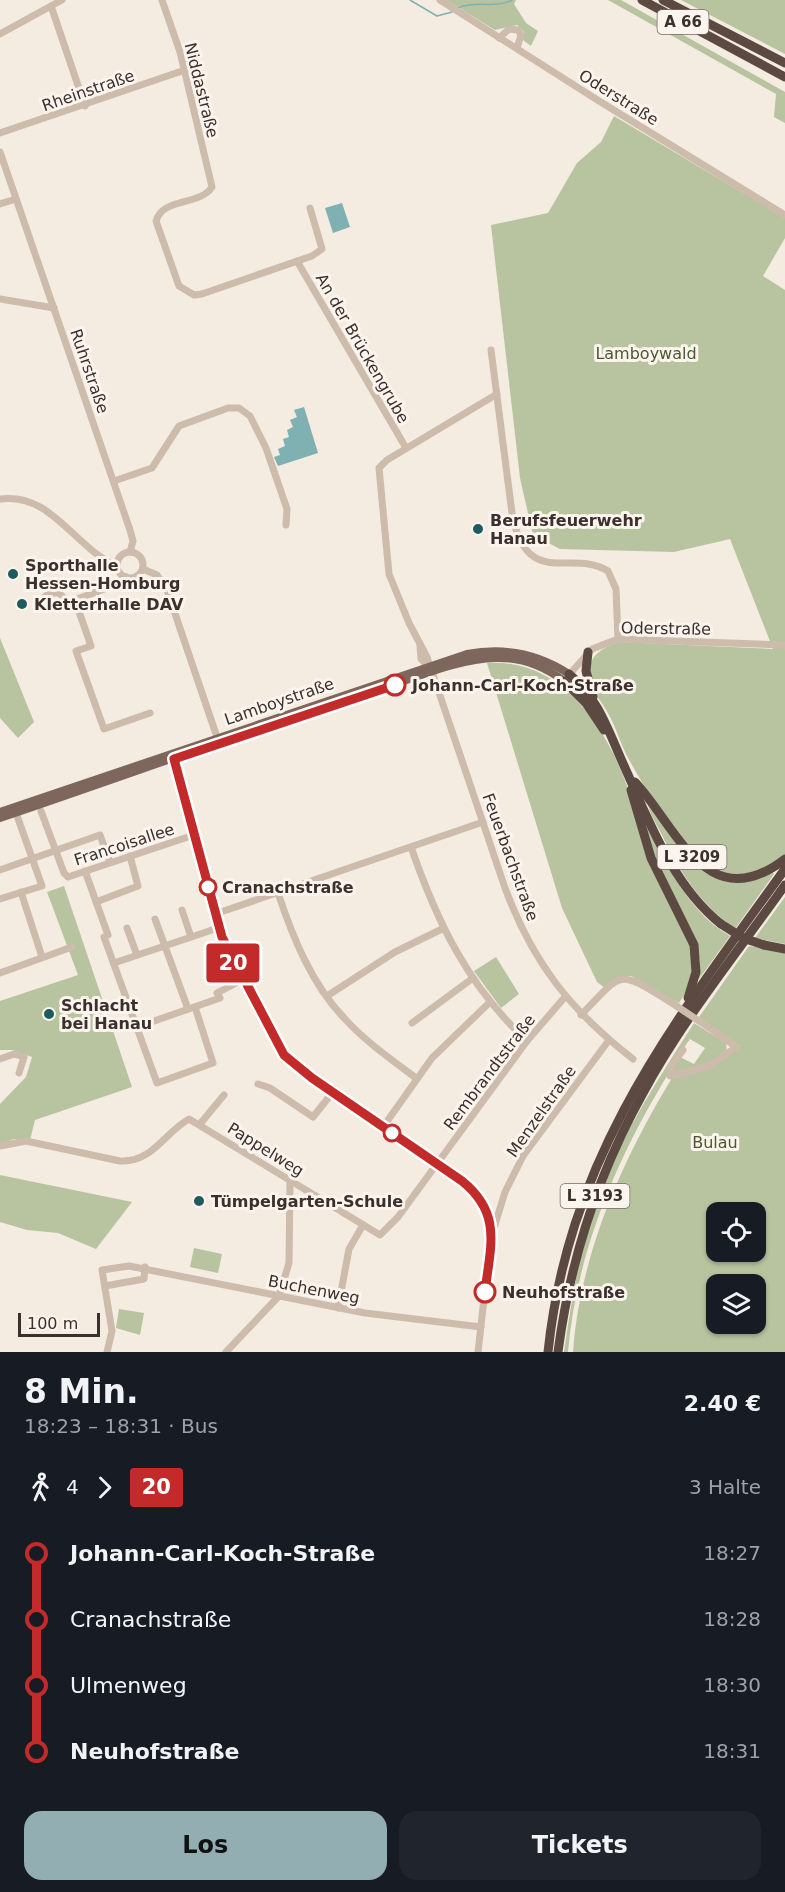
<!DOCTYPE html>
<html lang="de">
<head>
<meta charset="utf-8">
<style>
	:root { --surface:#171b24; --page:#20242c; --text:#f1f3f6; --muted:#9ea1a6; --accent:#92aeb2 }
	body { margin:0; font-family:"DejaVu Sans",sans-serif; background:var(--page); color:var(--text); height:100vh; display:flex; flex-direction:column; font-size:22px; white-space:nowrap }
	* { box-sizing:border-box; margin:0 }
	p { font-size:20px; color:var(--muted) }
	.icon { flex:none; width:33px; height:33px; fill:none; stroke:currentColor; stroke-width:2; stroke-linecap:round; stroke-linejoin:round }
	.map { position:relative; height:1352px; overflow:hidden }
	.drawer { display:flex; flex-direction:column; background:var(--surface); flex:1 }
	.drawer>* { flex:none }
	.badge { padding:0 12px; border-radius:4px; font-size:21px; line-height:39px }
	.fabs { position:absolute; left:706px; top:1202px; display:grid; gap:12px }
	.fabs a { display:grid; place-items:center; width:60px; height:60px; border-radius:12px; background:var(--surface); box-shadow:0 2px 4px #0004; font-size:30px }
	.scale { position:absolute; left:18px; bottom:15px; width:82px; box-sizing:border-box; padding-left:6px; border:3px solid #3b302b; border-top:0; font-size:16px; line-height:21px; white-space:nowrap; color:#3b302b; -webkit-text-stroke:4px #fbf5ee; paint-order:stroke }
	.map>.badge { position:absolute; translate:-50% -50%; box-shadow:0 0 0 3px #fff }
	.legs { display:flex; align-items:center; gap:9px; height:66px; padding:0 24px; font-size:20px }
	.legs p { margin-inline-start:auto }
	.summary { display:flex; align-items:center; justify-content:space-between; height:102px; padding:0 24px }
	h1 { font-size:33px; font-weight:800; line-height:45px }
	.primary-button { display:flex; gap:12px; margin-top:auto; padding:12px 24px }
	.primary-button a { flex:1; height:69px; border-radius:18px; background:var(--accent); color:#111; font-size:24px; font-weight:800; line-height:69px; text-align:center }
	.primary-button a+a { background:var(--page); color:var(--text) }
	ul { padding:0 24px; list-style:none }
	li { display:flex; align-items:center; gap:21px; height:66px; font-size:22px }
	li i { display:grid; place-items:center; width:9px; height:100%; margin:0 8px; background:currentColor }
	li i::after { content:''; width:15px; height:15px; margin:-8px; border:4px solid; border-radius:50%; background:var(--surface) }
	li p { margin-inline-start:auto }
	li:first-child i { background:linear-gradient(#0000 50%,currentColor 0) }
	li:last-child i { background:linear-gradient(currentColor 50%,#0000 0) }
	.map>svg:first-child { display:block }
	.green { fill:#b8c4a0; fill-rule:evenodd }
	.water { fill:#7fb0b2 }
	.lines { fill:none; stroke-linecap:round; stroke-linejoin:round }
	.stream { stroke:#7fb0b2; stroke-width:1.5 }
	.minor { stroke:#cdbbac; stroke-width:7 }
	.major { stroke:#7d675c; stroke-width:8 }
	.highway { stroke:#5c4a42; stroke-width:9 }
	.minor-bridge { stroke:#cdbbac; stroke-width:7 }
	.highway-bridge { stroke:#5c4a42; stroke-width:9 }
	.line-1-casing { stroke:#fff; stroke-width:14 }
	.line-1 { stroke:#c32b2a; stroke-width:9 }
	.poi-dot { fill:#1f5a5e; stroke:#fbf5ee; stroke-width:2 }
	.stop-1-dot { fill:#fff; stroke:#c32b2a; stroke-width:3 }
	.labels { text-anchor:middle; stroke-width:6; stroke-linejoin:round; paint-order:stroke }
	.shield { fill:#fbf5ee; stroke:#756b66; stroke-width:1.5 }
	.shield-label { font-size:15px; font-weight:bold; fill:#3b302b }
	.street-label { font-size:16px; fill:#3b302b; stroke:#fbf5ee }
	.park-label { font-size:16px; fill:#4a5a2e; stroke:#fbf5ee }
	.poi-label { font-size:16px; font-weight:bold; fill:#3b302b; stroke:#fbf5ee; text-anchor:start }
	.stop-label { font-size:16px; font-weight:bold; fill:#3b302b; stroke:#fbf5ee; text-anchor:start }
</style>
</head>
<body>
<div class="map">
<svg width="785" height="1352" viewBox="0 0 785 1352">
	<rect width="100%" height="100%" fill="#f4ebe1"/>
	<g class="green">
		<polygon points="446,0 516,0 514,4 526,23 538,31 531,46 523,40 524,32 517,25 495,30"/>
		<polygon points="608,0 621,0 785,92 785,123 774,117 776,94"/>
		<polygon points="681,0 785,0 785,54"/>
		<path d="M 614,116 L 785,218 L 785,238 L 763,276 L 785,290 L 785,855 C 768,868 750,879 727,874 C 691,867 643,786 626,754 C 619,739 614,722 605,708 C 600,699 592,691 586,683 C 589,658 595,650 620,642 L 773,649 L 730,539 L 674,552 L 560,549 L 533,535 L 520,478 L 491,225 L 548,213 L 577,163 L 601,142 Z"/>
		<polygon points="0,638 34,722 18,738 0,718"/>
		<path d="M 487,663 C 563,658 609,730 630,795 C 637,816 640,841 649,861 C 671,908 715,952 679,1003 L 631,976 L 618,977 L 605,988 L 597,982 L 562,908 Z"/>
		<path d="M 638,803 C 661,849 682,909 730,936 L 699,979 L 700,960 L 653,858 Z"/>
		<path d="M 648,805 L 713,876 L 772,872 L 774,874 L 735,929 C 700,903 680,873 662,835 C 657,825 650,815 648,805 Z"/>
		<polygon points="64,886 132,1087 35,1120 30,1140 14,1139 0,1144 0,1104 26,1077 32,1057 12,1050 0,1050 0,1001 78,975 47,892"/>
		<polygon points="785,897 785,944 755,938"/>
		<path d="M 749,946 L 785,952 L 785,1352 L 573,1352 C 580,1255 622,1160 672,1078 L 711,1068 L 740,1046 L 699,1017 ZM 717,1212 L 756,1212 L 756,1251 L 717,1251 ZM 717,1284 L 756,1284 L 756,1323 L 717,1323 Z"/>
		<polygon points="496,957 519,994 501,1008 474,971"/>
		<path d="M 694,1023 L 726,1043 L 727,1051 L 710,1065 L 672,1073 L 673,1065 L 680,1057 L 694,1064 L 705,1048 L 690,1039 C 679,1054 671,1070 661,1086 C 613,1167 576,1257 568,1352 L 564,1352 C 572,1297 581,1238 602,1187 C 626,1128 660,1076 694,1023 Z"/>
		<polygon points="0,1175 132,1202 96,1249 58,1233 27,1230 0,1222"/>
		<polygon points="194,1248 222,1254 218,1273 190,1267"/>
		<polygon points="119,1309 144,1313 140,1335 116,1328"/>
	</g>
	<g class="water">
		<polygon points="342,203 350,227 333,233 325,208"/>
		<polygon points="304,407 318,453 278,466 274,457 280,455 278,449 285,446 283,439 289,437 287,430 293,427 290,420 297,417 294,410"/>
	</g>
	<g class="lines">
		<g class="stream">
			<polyline points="410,0 437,16 452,12"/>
			<path d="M 458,8 C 474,0 496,9 512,0"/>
		</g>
		<g class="minor">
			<path d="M 162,0 L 180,52 L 212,187 C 200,206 163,197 156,221 L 179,286 L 194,295 L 202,294 L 312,256 L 322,249 L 310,208"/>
			<polyline points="440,0 599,101 785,215"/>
			<polyline points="51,6 85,106"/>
			<polyline points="0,34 62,0"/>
			<polyline points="499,38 509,29 518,30 521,35 517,48"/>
			<polyline points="0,133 185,70"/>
			<polyline points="0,152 130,530 133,541 130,552"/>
			<polyline points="0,204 16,199"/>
			<polyline points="297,261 406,448"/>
			<polyline points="0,299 54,308"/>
			<path d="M 491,350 L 512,513 C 526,591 572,548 608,571 L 616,589 L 618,639"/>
			<path d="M 497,394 L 387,460 L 379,468 L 389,574 L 409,623 L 427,657 L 505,888 C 533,963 570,1010 633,1059"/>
			<polyline points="114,481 152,468 179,426 228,408 239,408 250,416 266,448 287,509 286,525"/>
			<path d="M 0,499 C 52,492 74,548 117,566"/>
			<circle cx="130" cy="565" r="13"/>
			<polyline points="143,569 157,575 167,590 219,743"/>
			<polyline points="75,600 91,646 76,651 104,729 150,713"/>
			<polyline points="68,602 58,592 47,595 42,599 44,608 50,609 107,588 126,577"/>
			<polyline points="420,645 421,659 428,666"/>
			<polyline points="567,677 592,649 618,639 785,645"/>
			<path d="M 173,754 L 222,937 L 284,1055 L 312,1078 L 462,1181 C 481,1196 491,1212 491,1236 L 478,1352"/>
			<polyline points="41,811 64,873 68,877 194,835"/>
			<path d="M 411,847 C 437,922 468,986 527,1041"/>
			<polyline points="0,870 100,835 110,862"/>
			<polyline points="85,871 108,935"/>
			<polyline points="21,892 42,957"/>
			<path d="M 278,893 C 293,938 312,985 345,1019 C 366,1042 392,1060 416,1078"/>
			<polyline points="0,899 42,886 15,810"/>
			<polyline points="96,902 138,886 130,856"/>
			<polyline points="182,910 191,937"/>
			<polyline points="215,914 483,822"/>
			<polyline points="155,919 188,1009"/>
			<polyline points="127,928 137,955"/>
			<polyline points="104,937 157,1083 213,1063 195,1007"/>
			<polyline points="114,963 218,928"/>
			<polyline points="0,973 72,947"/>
			<polyline points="327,996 395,952 442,929"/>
			<path d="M 581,1015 C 624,971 616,969 669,1001"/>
			<polyline points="412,1023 473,978"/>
			<polyline points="137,1027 220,998 217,993 242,980"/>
			<polyline points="683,1050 672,1065 670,1076 710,1066 736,1047 708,1027"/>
			<polyline points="0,1059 14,1054 24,1057 19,1073"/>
			<polyline points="258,1084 270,1088 313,1117 333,1092"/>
			<polyline points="200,1124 224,1095"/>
			<polyline points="383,1127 432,1058 490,1002"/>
			<path d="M 0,1146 L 26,1141 L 120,1161 C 152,1163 164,1133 189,1119 L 380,1235 L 398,1217 L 527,1041 L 564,998"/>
			<polyline points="493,1231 505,1192 523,1156 609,1040"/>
			<polyline points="105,1286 144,1279 145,1267"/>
			<polyline points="338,1308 349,1249 363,1225"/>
			<polyline points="107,1352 112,1331 102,1270 129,1266 365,1313 481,1327"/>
			<polyline points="226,1352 279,1296 289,1263 290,1181"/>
		</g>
		<g class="major">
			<path d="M 0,812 L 467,654 C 504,647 537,653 569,674"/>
			<path d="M 0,818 C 125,776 248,730 374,691 C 414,679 455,659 496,658 C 521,657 545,667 564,681"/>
		</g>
		<g class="highway">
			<polyline points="642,0 785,77"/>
			<polyline points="663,0 785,63"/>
			<polyline points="588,652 586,671 593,697"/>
			<path d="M 569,674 C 597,697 607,727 621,759 C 647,816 671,884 721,924"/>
			<polyline points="564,681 586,703 604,730"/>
			<path d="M 635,782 C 677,827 707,919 785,859"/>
			<polyline points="631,790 651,858 694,945 696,972 688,998"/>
			<polyline points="764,945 785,949"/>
			<path d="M 548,1352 C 569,1154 673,1024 785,869"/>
			<path d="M 558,1352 C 570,1260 598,1174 643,1093 C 683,1019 737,953 785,885"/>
		</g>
		<polyline class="minor-bridge" points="669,1001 708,1027"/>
		<polyline class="highway-bridge" points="721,924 743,938 764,945"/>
	</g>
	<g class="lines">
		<defs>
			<path id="line-1" d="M 395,685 L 174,759 L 222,937 L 284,1055 L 312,1078 L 462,1181 C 503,1214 490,1247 485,1292"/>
		</defs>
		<use href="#line-1" class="line-1-casing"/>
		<use href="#line-1" class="line-1"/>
	</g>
	<g class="poi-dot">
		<circle cx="478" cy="529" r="6"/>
		<circle cx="13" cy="574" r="6"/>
		<circle cx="22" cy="604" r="6"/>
		<circle cx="49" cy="1014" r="6"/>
		<circle cx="199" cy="1201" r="6"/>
	</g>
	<g class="stop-1-dot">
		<circle cx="395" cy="685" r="10"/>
		<circle cx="208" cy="887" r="8"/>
		<circle cx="392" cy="1133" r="8"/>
		<circle cx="485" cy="1292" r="10"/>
	</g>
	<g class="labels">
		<g class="shield">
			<rect x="657.5" y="10" width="51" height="24" rx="4.5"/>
			<rect x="657.5" y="845" width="69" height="24" rx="4.5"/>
			<rect x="560.5" y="1184" width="69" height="24" rx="4.5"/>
		</g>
		<g class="shield-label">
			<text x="683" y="27">A 66</text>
			<text x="692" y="862">L 3209</text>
			<text x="595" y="1201">L 3193</text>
		</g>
		<g class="street-label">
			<text transform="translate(88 90) rotate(-19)" y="6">Rheinstraße</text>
			<text transform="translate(202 90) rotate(76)" y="6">Niddastraße</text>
			<text transform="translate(619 97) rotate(32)" y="6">Oderstraße</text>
			<text transform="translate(363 348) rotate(60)" y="6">An der Brückengrube</text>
			<text transform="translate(90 371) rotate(71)" y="6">Ruhrstraße</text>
			<text transform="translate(666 628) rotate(1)" y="6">Oderstraße</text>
			<text transform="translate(279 701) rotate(-19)" y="6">Lamboystraße</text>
			<text transform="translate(124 844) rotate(-18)" y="6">Francoisallee</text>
			<text transform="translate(511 857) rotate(70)" y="6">Feuerbachstraße</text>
			<text transform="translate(489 1072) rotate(-53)" y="6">Rembrandtstraße</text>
			<text transform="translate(541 1111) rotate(-55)" y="6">Menzelstraße</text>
			<text transform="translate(266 1149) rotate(32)" y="6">Pappelweg</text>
			<text transform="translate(314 1289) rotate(11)" y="6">Buchenweg</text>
		</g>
		<g class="park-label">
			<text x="646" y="359">Lamboywald</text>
			<text x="715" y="1148">Bulau</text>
		</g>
		<g class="poi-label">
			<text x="490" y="526">Berufsfeuerwehr<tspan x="490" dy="18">Hanau</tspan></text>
			<text x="25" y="571">Sporthalle<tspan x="25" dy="18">Hessen-Homburg</tspan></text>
			<text x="34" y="610">Kletterhalle DAV</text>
			<text x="61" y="1011">Schlacht<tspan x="61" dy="18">bei Hanau</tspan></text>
			<text x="211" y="1207">Tümpelgarten-Schule</text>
		</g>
		<g class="stop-label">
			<text x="412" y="691">Johann-Carl-Koch-Straße</text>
			<text x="222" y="893">Cranachstraße</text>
			<text x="502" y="1298">Neuhofstraße</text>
		</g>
	</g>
</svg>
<div class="fabs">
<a><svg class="icon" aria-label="locate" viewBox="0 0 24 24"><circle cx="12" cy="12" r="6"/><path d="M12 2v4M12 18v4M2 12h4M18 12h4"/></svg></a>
<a><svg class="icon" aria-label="layers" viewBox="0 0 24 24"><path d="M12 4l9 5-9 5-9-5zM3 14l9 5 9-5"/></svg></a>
</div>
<div class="scale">100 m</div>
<b class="badge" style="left:233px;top:963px;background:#c32b2a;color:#fff">20</b>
</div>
<section class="drawer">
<div class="summary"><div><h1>8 Min.</h1><p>18:23 – 18:31 · Bus</p></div><b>2.40 €</b></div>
<div class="legs"><svg class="icon" aria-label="walk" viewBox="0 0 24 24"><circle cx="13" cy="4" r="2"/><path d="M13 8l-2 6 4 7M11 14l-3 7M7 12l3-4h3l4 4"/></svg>4<svg class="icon" aria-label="forward" viewBox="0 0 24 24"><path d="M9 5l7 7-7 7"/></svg><b class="badge" style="background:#c32b2a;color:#fff">20</b><p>3 Halte</p></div>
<ul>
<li><i style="color:#c32b2a"></i><b>Johann-Carl-Koch-Straße</b><p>18:27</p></li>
<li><i style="color:#c32b2a"></i><span>Cranachstraße</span><p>18:28</p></li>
<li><i style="color:#c32b2a"></i><span>Ulmenweg</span><p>18:30</p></li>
<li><i style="color:#c32b2a"></i><b>Neuhofstraße</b><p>18:31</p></li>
</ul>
<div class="primary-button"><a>Los</a><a>Tickets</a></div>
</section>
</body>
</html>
